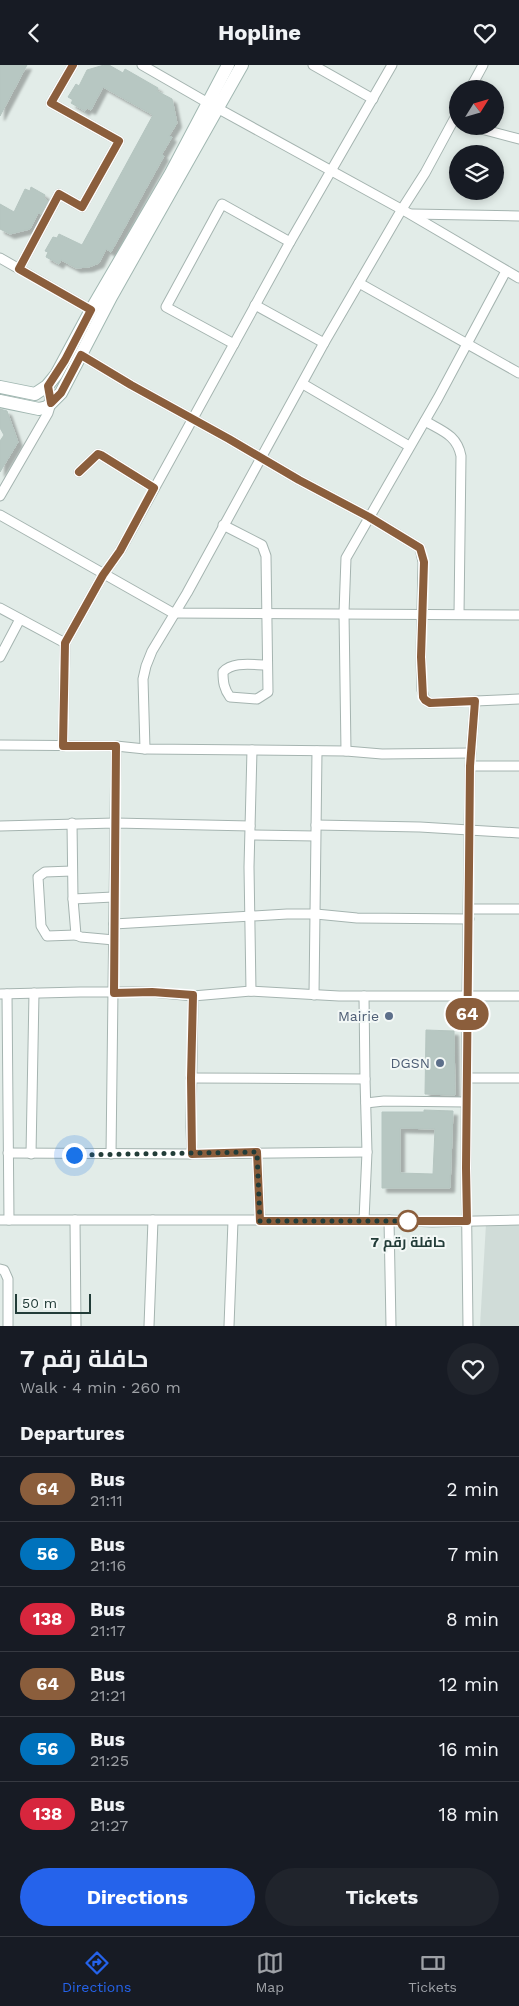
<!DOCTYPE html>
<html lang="en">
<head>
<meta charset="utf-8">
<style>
	:root { --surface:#171b24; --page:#20242c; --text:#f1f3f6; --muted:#9ea1a6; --line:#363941; --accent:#2563eb }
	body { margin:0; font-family:"Work Sans",Cairo,sans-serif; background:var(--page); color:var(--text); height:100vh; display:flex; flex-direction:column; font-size:19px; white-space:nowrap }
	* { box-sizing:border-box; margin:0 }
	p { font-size:16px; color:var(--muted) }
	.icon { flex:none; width:28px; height:28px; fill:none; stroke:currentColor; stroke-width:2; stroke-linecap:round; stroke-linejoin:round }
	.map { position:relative; height:1261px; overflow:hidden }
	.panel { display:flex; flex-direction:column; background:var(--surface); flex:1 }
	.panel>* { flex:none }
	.badge { padding:0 10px; border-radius:16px; font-size:18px; line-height:32px }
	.needle { width:32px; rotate:53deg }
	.buttons { position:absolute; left:449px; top:15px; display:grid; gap:10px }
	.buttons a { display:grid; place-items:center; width:55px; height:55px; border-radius:50%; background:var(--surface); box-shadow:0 2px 8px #0003; font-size:25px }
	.scale { position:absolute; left:15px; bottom:12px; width:76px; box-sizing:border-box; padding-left:5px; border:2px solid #223c38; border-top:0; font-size:14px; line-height:18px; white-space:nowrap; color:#223c38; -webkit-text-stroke:4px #f3f8f6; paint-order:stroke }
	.you { position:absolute; width:25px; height:25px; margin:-12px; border:4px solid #fff; border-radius:50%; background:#1a73e8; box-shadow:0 0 0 8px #1a73e833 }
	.map>.badge { position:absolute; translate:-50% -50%; box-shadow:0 0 0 2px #fff }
	h2 { padding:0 20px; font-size:19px; line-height:45px }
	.round { display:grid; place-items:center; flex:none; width:52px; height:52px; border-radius:26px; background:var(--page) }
	.summary { display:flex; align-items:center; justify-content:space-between; height:85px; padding:0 20px }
	h1 { font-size:24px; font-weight:700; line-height:38px }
	.action { display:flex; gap:10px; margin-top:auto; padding:10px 20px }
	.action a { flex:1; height:58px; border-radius:30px; background:var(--accent); color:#fff; font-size:20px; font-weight:700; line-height:58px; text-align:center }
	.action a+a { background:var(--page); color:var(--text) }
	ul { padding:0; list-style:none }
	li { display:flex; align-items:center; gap:15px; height:65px; padding:0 20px; border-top:1px solid var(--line) }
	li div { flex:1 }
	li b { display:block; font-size:19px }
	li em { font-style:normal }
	li .badge { min-width:55px; font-weight:700; text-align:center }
	header { display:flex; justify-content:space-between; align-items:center; height:65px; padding:0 20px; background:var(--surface); font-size:22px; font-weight:700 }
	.menu { display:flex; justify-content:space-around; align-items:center; height:70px; border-top:1px solid var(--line); background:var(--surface); font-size:14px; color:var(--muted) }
	.menu a { display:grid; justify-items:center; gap:2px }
	.menu .current { color:var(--accent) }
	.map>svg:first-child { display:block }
	.built { fill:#d0dcd8 }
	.building { fill:#b7c7c2; stroke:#b5c5c0; fill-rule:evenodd; filter:url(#shadow) }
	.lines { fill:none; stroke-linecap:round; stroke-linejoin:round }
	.street-casing { stroke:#a5b4b0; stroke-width:11 }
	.secondary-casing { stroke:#a1b7b1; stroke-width:14 }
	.street { stroke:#fff; stroke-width:9 }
	.secondary { stroke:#fff; stroke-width:12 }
	.line-casing { stroke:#fff; stroke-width:11 }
	.line { stroke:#8b5e3c; stroke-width:8 }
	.walk { stroke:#223c38; stroke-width:5; stroke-dasharray:0 9 }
	.service-dot { fill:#5c6f8a; stroke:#f3f8f6; stroke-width:2 }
	.stop-dot { fill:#fff; stroke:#8b5e3c; stroke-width:2.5 }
	.labels { text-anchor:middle; stroke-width:4; stroke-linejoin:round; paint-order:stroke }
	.service-label { font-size:14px; fill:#4e5e75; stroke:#f3f8f6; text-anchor:end }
	.stop-label { font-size:14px; font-weight:bold; fill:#223c38; stroke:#f3f8f6 }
</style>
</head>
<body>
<header><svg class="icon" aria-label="back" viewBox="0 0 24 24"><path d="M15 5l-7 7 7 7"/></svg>Hopline<svg class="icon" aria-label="heart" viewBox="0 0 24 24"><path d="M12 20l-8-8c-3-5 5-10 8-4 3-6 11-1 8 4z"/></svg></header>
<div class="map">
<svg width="519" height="1261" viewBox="0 0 519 1261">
	<defs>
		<filter id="shadow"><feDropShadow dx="4.5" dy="4.5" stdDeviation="1" flood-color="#0004"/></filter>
	</defs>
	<rect width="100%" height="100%" fill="#e2ece8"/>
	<polygon class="built" points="486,1159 519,1160 519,1261 480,1261"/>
	<g class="building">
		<polygon points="0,0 27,0 0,51"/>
		<polygon points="104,0 109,0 123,8 125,4 158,23 157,26 172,34 177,58 169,71 172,72 162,89 164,91 111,187 106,184 99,198 89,202 76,203 61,195 59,199 46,192 48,187 45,186 53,172 57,173 59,169 82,180 153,50 103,22 91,45 87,43 85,46 71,38 73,35 68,32 76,19 79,21 87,5"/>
		<polygon points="31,122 45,130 44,133 48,136 41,149 38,148 30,164 10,169 0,164 0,139 14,147 25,124 30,126"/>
		<polygon points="0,344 7,346 18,377 0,407 0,376 4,370 0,363"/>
		<polygon points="426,965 454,966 455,1030 425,1029"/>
		<path d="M 424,1045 L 453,1046 L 450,1123 L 382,1123 L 382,1047 L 424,1047 ZM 400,1063 L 435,1064 L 433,1109 L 400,1108 Z"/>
	</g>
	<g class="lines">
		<defs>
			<g id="street">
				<polyline points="142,0 208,38 410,149 519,213"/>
				<polyline points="313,0 373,34"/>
				<polyline points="470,24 483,0"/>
				<polyline points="470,61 519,74"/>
				<polyline points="412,149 519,151"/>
				<polyline points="0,193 91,245"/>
				<polyline points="19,204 59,129 82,142 119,76 51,38 73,0"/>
				<polyline points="359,218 519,308"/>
				<polyline points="255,240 324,278"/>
				<polyline points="234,279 166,242 222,139 290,177"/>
				<polyline points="81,290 131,320 229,374 299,415 369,452 420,483 423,497 421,592 422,625 425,635 430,638 519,634"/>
				<polyline points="303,319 409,381"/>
				<path d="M 425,356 C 442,366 457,370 461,391 L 459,549"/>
				<polyline points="79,407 98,389 101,390 154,423"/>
				<polyline points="0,431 48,348 51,338 47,321"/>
				<polyline points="0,450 173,548 519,550"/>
				<path d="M 223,460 L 262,480 L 266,491 L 268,627 L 257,634 L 230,632 C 224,624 223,617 223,607 C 233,596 253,600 267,600"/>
				<polyline points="0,543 65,578"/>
				<polyline points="0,592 20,554"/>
				<polyline points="0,680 116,681 145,684 346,686 382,689 471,688"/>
				<polyline points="63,681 65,578 103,510 120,486 290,177 392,0"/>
				<polyline points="145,684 143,614 146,601 152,586 187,528 324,278 402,144 425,108 458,47"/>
				<polyline points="346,686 344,548 346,493 438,333 506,206"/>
				<polyline points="470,701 519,701"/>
				<polyline points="72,758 73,834 76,870 81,872 114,875"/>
				<polyline points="316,760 420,762 519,768"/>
				<polyline points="0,761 115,758 250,761"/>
				<polyline points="251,770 315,771"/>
				<polyline points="72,806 45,807 38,812 41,861 47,871 76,870"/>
				<polyline points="73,834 113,832"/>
				<polyline points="469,844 519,844"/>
				<polyline points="114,859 287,849 316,849 357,853 469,854"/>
				<polyline points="251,926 249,802 252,685"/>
				<polyline points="0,929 80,927 152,927 193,931 251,926 339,931 519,931"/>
				<polyline points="7,929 9,1155"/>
				<polyline points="314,930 317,686"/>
				<polyline points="364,931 365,1014"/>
				<polyline points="191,1013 365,1014 367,1087 192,1089"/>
				<polyline points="468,1013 519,1013"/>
				<polyline points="366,1038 384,1036 466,1037"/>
				<polyline points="257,1087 260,1155"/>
				<polyline points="8,1088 192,1089 191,1062 193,931"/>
				<polyline points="31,1089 34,928"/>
				<polyline points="111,1089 116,681"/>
				<polyline points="0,1155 389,1155 432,1157 519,1155"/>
				<polyline points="75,1155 76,1261"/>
				<polyline points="364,1155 367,1087"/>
				<polyline points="389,1155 391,1261"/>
				<polyline points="0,1204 4,1205 8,1214 8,1261"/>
				<polyline points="149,1261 153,1155"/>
				<polyline points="229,1261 233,1156"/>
				<polyline points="468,1261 466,1103 467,931 470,701 475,636"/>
			</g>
			<g id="secondary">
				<polyline points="0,322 35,329 47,321 56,310 91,245 171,108 228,0"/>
				<polyline points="0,336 39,344 47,342 61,328 111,232 242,0"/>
			</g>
		</defs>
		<use href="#street" class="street-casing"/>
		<use href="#secondary" class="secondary-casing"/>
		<use href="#street" class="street"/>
		<use href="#secondary" class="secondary"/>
	</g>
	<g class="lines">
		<defs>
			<polyline id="line" points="73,0 51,38 119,76 82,142 59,129 19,204 91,245 65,295 48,321 51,338 61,328 81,290 131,320 229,374 299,415 369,452 420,483 424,497 421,592 423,632 425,635 430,638 475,636 470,701 466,1103 467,1156 260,1156 257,1087 192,1089 191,1013 193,930 152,927 114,928 116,681 63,681 65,578 103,510 120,486 154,423 101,390 98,389 79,407"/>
		</defs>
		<use href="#line" class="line-casing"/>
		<use href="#line" class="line"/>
		<polyline class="walk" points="74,1090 257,1087 260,1156 408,1156"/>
	</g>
	<g class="service-dot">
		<circle cx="389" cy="951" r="5"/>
		<circle cx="440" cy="998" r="5"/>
	</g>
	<circle class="stop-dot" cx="408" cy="1156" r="10"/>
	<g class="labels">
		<g class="service-label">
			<text x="379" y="956">Mairie</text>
			<text x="430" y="1003">DGSN</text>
		</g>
		<g class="stop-label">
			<text x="408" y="1182">حافلة رقم 7</text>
		</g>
	</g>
</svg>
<div class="buttons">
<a><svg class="needle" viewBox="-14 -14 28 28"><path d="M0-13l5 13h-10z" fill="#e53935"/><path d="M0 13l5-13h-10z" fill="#9ea1a6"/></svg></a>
<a><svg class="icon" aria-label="layers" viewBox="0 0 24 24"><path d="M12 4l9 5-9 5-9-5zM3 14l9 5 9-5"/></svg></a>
</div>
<div class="scale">50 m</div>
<div class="you" style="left:74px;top:1090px"></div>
<b class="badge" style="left:467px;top:949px;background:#8b5e3c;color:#fff">64</b>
</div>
<section class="panel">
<div class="summary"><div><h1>حافلة رقم 7</h1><p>Walk · 4 min · 260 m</p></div><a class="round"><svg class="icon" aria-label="heart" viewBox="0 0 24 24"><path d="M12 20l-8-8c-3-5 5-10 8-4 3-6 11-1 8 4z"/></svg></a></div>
<h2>Departures</h2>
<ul>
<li><span class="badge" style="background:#8b5e3c;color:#fff">64</span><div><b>Bus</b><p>21:11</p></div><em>2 min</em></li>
<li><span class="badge" style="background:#0072bc;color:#fff">56</span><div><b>Bus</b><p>21:16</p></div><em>7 min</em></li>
<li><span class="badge" style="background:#d7263d;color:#fff">138</span><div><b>Bus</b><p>21:17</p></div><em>8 min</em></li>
<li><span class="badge" style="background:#8b5e3c;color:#fff">64</span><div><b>Bus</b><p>21:21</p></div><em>12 min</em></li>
<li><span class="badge" style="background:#0072bc;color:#fff">56</span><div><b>Bus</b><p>21:25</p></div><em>16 min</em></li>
<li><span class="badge" style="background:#d7263d;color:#fff">138</span><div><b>Bus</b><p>21:27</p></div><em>18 min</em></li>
</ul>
<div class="action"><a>Directions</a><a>Tickets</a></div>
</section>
<nav class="menu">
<a class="current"><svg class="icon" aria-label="directions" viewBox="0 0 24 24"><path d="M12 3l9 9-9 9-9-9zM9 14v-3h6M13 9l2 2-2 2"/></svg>Directions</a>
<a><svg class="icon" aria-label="map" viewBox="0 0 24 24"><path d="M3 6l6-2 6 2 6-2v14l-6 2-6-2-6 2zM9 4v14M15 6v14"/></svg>Map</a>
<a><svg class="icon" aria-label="tickets" viewBox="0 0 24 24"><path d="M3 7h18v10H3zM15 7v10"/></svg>Tickets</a>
</nav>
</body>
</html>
